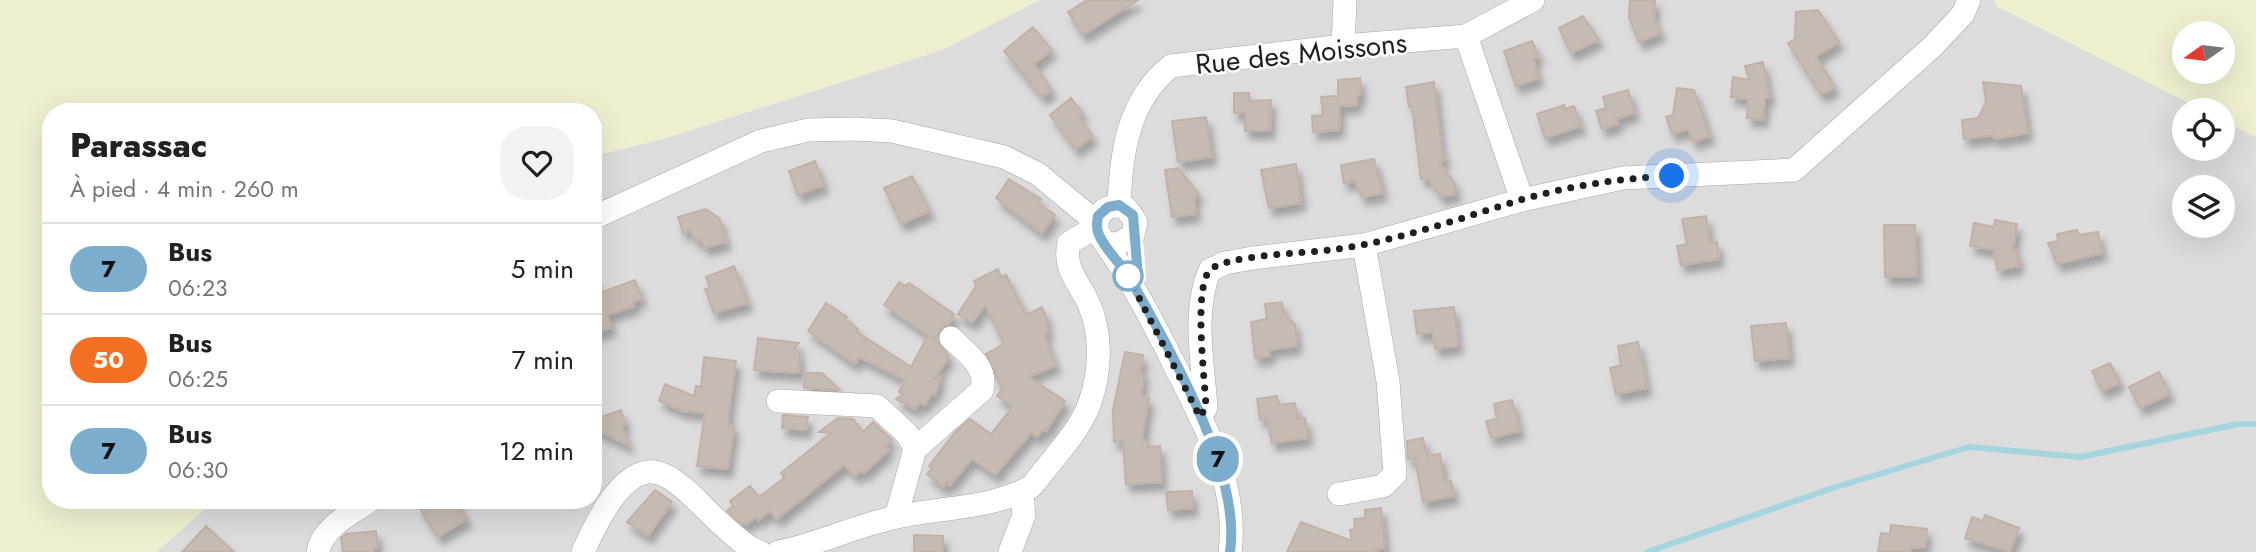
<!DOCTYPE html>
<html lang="fr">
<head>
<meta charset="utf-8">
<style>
	:root { --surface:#fff; --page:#f2f2f2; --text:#202124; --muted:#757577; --line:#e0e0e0 }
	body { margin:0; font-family:Jost,sans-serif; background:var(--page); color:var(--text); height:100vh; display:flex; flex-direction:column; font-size:26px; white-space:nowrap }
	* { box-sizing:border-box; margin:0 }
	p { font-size:23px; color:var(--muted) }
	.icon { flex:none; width:38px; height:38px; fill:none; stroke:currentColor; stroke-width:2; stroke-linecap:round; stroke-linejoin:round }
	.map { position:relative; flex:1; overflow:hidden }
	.details { position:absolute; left:42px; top:103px; width:560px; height:406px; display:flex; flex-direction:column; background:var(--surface); border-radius:28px; box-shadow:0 7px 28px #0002 }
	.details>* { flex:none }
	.badge { padding:0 14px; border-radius:23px; font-size:24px; line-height:46px }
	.needle { width:46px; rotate:256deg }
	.fabs { position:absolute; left:2172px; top:21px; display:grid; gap:14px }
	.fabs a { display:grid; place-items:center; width:63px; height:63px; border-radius:50%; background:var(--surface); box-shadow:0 7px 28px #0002; font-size:35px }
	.you { position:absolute; width:35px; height:35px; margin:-18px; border:5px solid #fff; border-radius:50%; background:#1a73e8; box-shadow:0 0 0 10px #1a73e833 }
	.map>.badge { position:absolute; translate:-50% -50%; box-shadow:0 0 0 4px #fff }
	.round { display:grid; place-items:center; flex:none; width:74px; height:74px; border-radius:28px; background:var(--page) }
	.head { display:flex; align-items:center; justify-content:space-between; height:119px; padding:0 28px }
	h1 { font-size:33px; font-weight:800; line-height:52px }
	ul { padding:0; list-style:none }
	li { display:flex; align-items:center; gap:21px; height:91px; padding:0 28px; border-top:2px solid var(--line) }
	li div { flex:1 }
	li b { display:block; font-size:26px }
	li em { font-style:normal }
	li .badge { min-width:77px; font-weight:700; text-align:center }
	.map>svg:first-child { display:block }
	.residential { fill:#dddcdc; fill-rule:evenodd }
	.farmland { fill:#efefd0; fill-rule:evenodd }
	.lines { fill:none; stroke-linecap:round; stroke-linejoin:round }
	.stream { stroke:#a5d5df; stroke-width:6 }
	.building { fill:#c5bbb4; stroke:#c2b1a7; stroke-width:2; filter:url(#shadow) }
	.minor-casing { stroke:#a6a6a6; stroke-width:24 }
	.minor { stroke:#fff; stroke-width:23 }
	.line-casing { stroke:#fff; stroke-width:16 }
	.line { stroke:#7cadcd; stroke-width:10 }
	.walk { stroke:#1f1f1f; stroke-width:7; stroke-dasharray:0 12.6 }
	.stop-dot { fill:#fff; stroke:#7cadcd; stroke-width:3.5 }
	.labels { text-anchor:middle; stroke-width:5; stroke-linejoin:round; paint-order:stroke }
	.street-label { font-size:28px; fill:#1f1f1f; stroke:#fff }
</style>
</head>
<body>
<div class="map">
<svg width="2256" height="552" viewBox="0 0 2256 552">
	<defs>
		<filter id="shadow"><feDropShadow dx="4.5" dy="8" stdDeviation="3.5" flood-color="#0004"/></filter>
	</defs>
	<rect width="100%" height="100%" fill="#f0ece5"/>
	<path class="residential" d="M 1040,0 L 1995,0 L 1996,6 L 2203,110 L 2184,110 L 2184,149 L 2222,149 L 2223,120 L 2256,137 L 2256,552 L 156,552 L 214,501 L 593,500 L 593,156 L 663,139 L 942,50 ZM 2184,187 L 2222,187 L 2222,226 L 2184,226 Z"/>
	<g class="farmland">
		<polygon points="0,0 1040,0 942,50 663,139 593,156 593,112 51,112 51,500 214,501 156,552 0,552"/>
		<path d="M 1995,0 L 2256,0 L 2256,137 L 2223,120 L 2222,110 L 2203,110 L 1996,6 ZM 2184,33 L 2222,33 L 2222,72 L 2184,72 Z"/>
	</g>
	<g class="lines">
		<polyline class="stream" points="1647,552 1836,487 1969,447 2080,457 2238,424 2256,424"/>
	</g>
	<g class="building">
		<polygon points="1087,0 1138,0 1083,35 1068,12"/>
		<polygon points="1630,0 1655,0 1654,19 1661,33 1639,42 1629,17"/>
		<polygon points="1818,10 1839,42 1816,57 1835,87 1826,93 1820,93 1788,43 1795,39 1796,12"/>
		<polygon points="1583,16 1599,40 1571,53 1559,28"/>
		<polygon points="1033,27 1052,50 1034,64 1052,90 1042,97 1004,51"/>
		<polygon points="1532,41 1539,57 1533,59 1539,78 1516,86 1504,51"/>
		<polygon points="1763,62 1770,98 1765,98 1763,120 1747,118 1748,99 1731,97 1733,77 1749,80 1745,66"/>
		<polygon points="1360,78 1361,95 1357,96 1357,105 1340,106 1339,130 1313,132 1312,116 1323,115 1321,97 1338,96 1338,80"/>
		<polygon points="1434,82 1442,152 1446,157 1440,163 1454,183 1456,194 1441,197 1428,178 1421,179 1412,106 1409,107 1406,87"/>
		<polygon points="1983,82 2021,86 2028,133 1995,139 1994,135 1964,139 1962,120 1978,118 1986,102"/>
		<polygon points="1677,88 1694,90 1710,136 1693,142 1688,129 1672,134 1666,117 1673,115"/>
		<polygon points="1628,90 1635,113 1616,119 1618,124 1602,129 1596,111 1606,108 1603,97"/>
		<polygon points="1234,93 1249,93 1250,101 1271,100 1270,131 1245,131 1245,113 1234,113"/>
		<polygon points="1071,98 1083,113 1078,116 1093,136 1076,149 1050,115"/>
		<polygon points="1564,105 1565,109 1574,106 1581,126 1545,138 1537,114"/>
		<polygon points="1206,117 1212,157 1178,162 1172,121"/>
		<polygon points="1374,159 1383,193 1362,197 1355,181 1344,183 1341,165"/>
		<polygon points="815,161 824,185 798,195 789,171"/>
		<polygon points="1296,164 1301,203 1269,208 1261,170"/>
		<polygon points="1178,168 1199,194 1194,198 1196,214 1172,217 1165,170"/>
		<polygon points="912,176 930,211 901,224 884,188"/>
		<polygon points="1009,179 1041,199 1038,203 1055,215 1042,233 996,198"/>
		<polygon points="706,209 720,219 726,242 704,248 701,239 695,241 691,230 683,233 678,217"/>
		<polygon points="1706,216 1710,243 1717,242 1719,259 1681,265 1677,246 1687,244 1682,219"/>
		<polygon points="1995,220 2017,224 2013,250 2016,249 2019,266 1997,270 1994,250 1970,246 1974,223 1994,227"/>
		<polygon points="1884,225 1915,225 1917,276 1885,277"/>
		<polygon points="2077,230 2079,235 2098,232 2102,253 2057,264 2048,243 2058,241 2057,234"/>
		<polygon points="734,266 748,303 714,313 705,289 710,288 706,277"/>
		<polygon points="998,269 1001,277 1006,275 1026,315 1042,307 1048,321 1045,323 1049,332 1044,334 1056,365 1029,377 1065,401 1046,431 1043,430 1037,437 1031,433 995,475 972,459 950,485 947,482 944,487 927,474 932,468 929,466 956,431 970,419 991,434 1013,406 997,396 1002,389 986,354 1004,344 985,305 972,323 958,314 976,286 974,281"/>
		<polygon points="635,280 642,299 633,302 634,306 607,315 612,327 593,334 593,282 596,281 600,293"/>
		<polygon points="899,282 906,286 909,283 954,314 948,325 940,329 937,341 884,305"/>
		<polygon points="1282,302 1284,314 1295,324 1297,346 1269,350 1270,356 1255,358 1251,322 1267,319 1265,304"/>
		<polygon points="826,303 847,317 845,319 858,329 857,332 911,367 928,335 938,341 949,357 933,380 941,376 935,395 932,393 925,405 920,403 915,409 896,399 903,394 899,392 905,380 859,357 855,364 808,331"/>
		<polygon points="1454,307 1458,346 1435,349 1433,332 1417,334 1414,311"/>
		<polygon points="1786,323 1789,358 1755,361 1751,326"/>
		<polygon points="758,338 799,343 795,348 799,352 800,373 754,370"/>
		<polygon points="1638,342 1647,388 1616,394 1610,368 1621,365 1618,346"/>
		<polygon points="1125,352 1143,355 1140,374 1144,374 1141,397 1149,398 1142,440 1148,440 1148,447 1160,446 1162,482 1126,484 1123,441 1114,442 1113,410"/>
		<polygon points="704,357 736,361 729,410 729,425 734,426 728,469 697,466 705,413 683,411 659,401 665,384 694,396 696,386 701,387"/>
		<polygon points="2110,363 2120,383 2102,391 2092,371"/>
		<polygon points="2159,372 2170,394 2140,408 2129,387"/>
		<polygon points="805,373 822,373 840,390 804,388"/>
		<polygon points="1277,396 1279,405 1295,403 1298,419 1305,418 1308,438 1272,443 1267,418 1260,420 1257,399"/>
		<polygon points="1512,400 1520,431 1491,438 1486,421 1497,419 1494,404"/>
		<polygon points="621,410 626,424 622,426 629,446 593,428 593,420"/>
		<polygon points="783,415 808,417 806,430 782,428"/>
		<polygon points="838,418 853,419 863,432 873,422 892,440 885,446 889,450 864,473 861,471 855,476 844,465 777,519 770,511 758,520 756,517 747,524 741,523 727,511 733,506 730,501 750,486 759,497 784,478 781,473 831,433 819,432"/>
		<polygon points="1423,438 1427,456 1440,454 1444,482 1451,481 1454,496 1423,502 1415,458 1408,459 1407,441"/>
		<polygon points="655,490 672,502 648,536 627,522"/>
		<polygon points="1192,491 1193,508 1168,510 1166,492"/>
		<polygon points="428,500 455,500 467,519 438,537 419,507"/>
		<polygon points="1381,508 1385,548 1376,549 1378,552 1287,552 1301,522 1352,541 1350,530 1355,529 1354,519 1365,518 1365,510"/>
		<polygon points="1985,515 2019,528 2010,552 1965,538 1972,517 1983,521"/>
		<polygon points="1891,525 1927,529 1925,548 1911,547 1911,552 1878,552 1881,533 1890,534"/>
		<polygon points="206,526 234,552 182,552"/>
		<polygon points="376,531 378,548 374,549 374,552 343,552 341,538 346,534"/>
		<polygon points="914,535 943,536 943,552 914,552"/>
	</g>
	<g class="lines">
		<defs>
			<g id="minor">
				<polyline points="1466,36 1522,200"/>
				<polyline points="1343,46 1345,0"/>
				<path d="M 1119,205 C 1121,153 1128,100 1171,66 L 1343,46 L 1466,36 L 1533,0"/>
				<polyline points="593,218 761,141 808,130 854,129 892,131 1004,157 1038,174 1096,222"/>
				<path d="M 1105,242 L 1117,245 L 1133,235 L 1136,222 L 1126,208 C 1107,201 1093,215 1098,233 C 1128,274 1151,318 1174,364 C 1203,422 1239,485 1230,552"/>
				<polyline points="778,401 877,406 907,434 915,449 896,517"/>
				<path d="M 1200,417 L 1206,407 C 1203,363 1192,311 1210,270 L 1225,263 L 1253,258 L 1364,245 L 1522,200 L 1623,178 L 1794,170 L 1932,47 L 1963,14 L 1969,0"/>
				<path d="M 915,449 L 982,390 C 988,367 966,352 951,338"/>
				<polyline points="1339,494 1383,486 1395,474 1388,381 1364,245"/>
				<path d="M 318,552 C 322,527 351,514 371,500"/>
				<path d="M 583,552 C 595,525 626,456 664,475 C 685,485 704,509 721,524 C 734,535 745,547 760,552"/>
				<path d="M 778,552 C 818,545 856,525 897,517 C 937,508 997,508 1032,486 C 1049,463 1082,429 1090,402 C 1101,371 1102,332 1088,302 C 1078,281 1063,268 1069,243 L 1096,227"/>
				<polyline points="1010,552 1024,515 1022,493"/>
			</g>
		</defs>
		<use href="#minor" class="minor-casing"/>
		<use href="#minor" class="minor"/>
	</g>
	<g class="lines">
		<defs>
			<path id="line" d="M 1138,277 L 1133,215 L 1119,205 L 1108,207 L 1098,216 C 1097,222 1096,226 1098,232 C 1103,248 1122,264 1131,280 C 1169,349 1242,473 1230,552"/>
		</defs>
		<use href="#line" class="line-casing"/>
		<use href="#line" class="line"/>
		<path class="walk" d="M 1128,276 L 1200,417 L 1206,407 C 1205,381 1193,287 1210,270 C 1226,255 1306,253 1330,250 C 1395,242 1458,219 1520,200 C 1569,186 1620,178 1672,176"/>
	</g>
	<circle class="stop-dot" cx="1128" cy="276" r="14"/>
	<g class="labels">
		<g class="street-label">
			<text transform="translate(1301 53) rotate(-6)" y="10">Rue des Moissons</text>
		</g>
	</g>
</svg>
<div class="fabs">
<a><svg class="needle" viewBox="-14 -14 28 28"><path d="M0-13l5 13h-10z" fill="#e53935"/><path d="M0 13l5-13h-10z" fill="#757577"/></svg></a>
<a><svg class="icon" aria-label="locate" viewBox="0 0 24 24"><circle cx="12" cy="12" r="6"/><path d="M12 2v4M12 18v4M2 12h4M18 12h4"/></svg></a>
<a><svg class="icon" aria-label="layers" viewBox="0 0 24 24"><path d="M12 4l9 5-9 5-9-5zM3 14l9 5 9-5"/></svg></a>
</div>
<div class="you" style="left:1672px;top:176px"></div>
<b class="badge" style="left:1218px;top:459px;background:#7cadcd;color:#111">7</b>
<section class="details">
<div class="head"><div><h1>Parassac</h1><p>À pied · 4 min · 260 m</p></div><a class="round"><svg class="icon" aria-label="heart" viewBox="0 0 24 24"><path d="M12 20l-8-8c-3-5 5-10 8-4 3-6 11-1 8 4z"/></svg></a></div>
<ul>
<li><span class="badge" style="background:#7cadcd;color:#111">7</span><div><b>Bus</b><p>06:23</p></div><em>5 min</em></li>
<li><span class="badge" style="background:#f37022;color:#fff">50</span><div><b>Bus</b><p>06:25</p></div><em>7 min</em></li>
<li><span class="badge" style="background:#7cadcd;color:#111">7</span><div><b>Bus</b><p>06:30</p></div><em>12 min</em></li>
</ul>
</section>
</div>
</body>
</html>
